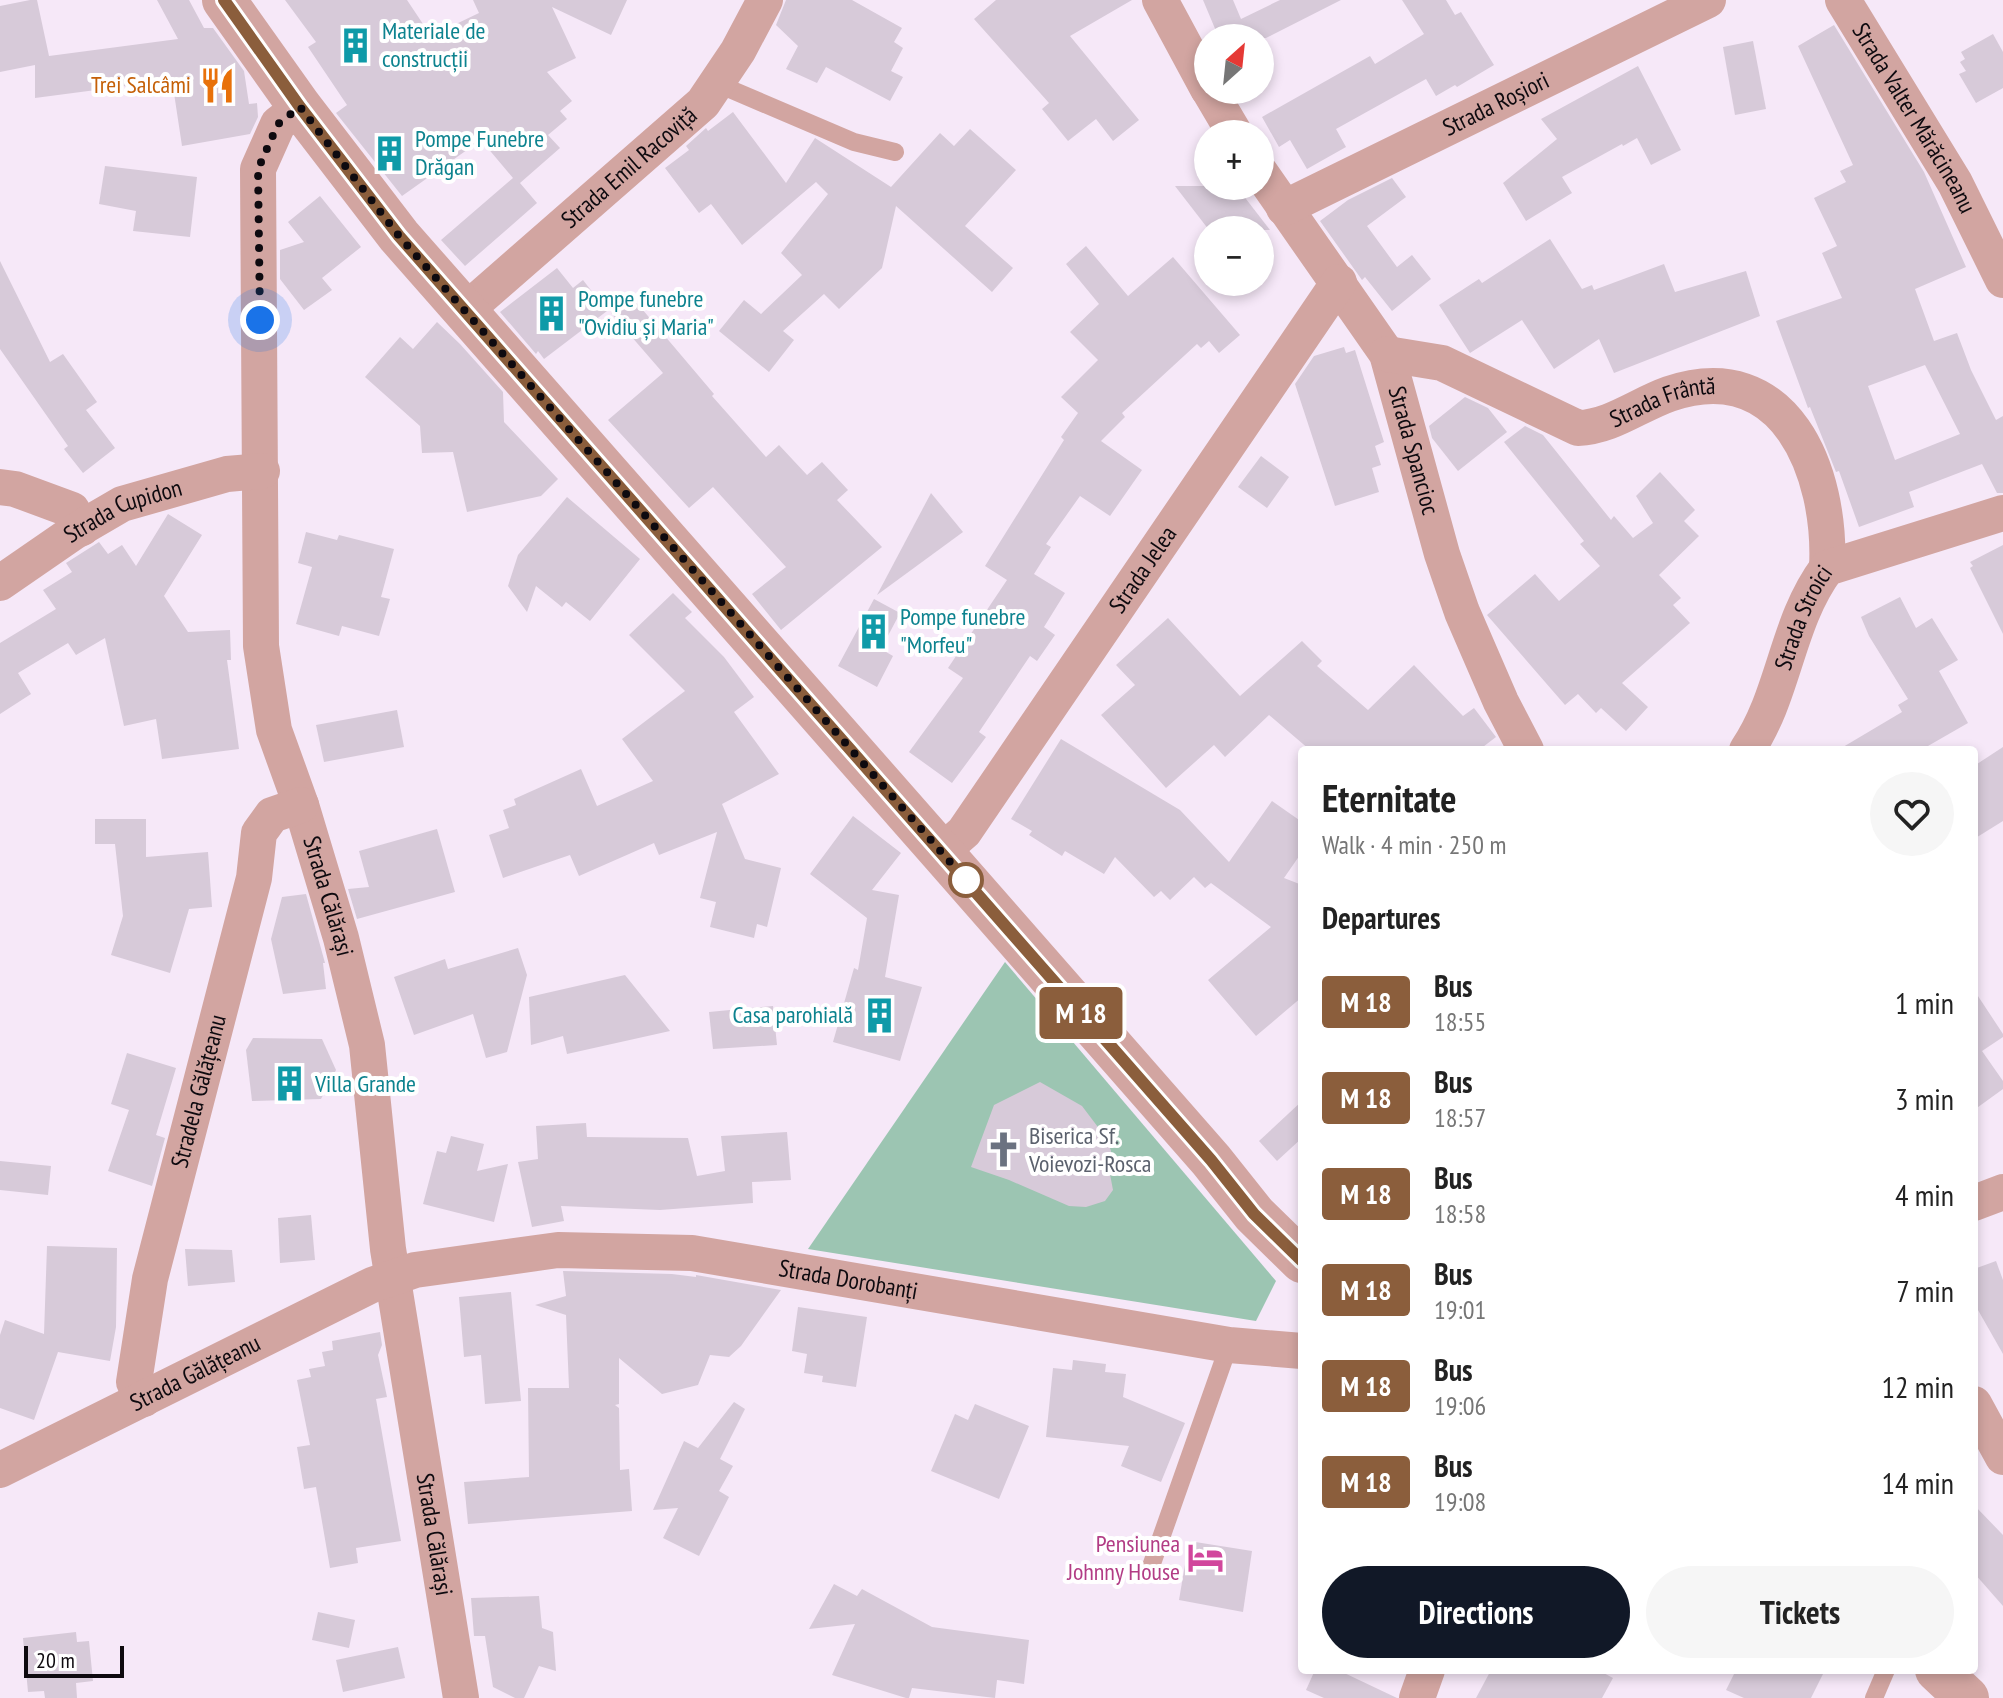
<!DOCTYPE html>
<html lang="en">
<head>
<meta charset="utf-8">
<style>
	:root { --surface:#fff; --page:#f6f6f6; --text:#222; --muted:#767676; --accent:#111827 }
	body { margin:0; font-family:"PT Sans Narrow",sans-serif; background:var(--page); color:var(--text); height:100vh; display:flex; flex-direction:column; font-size:30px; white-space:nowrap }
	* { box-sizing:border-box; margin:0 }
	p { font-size:26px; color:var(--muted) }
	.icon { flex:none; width:44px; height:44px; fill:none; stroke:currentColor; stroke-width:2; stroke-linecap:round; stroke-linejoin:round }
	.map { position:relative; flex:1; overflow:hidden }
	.side { position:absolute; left:1298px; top:746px; width:680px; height:928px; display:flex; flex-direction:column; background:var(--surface); border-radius:8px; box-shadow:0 4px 12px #0003 }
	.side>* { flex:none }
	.badge { padding:0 16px; border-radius:6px; font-size:28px; line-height:52px }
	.needle { width:52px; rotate:27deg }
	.buttons { position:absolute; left:1194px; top:24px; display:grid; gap:16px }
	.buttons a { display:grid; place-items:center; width:80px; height:80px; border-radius:50%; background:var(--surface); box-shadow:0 4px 12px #0003; font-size:40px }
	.scale { position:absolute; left:24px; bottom:20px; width:100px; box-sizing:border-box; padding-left:8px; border:4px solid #0e0a0f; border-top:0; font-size:22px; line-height:28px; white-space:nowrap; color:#0e0a0f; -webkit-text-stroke:6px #fff; paint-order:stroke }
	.you { position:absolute; width:40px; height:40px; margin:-20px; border:6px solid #fff; border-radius:50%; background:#1a73e8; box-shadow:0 0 0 12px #1a73e833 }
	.map>.badge { position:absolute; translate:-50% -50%; box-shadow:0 0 0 4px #fff }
	h2 { padding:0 24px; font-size:30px; line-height:72px }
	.round { display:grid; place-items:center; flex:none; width:84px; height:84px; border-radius:42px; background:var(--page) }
	.overview { display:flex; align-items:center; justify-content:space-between; height:136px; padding:0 24px }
	h1 { font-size:38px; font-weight:700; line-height:60px }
	.cta { display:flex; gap:16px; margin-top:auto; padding:16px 24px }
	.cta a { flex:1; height:92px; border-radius:48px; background:var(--accent); color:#fff; font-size:32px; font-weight:700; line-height:92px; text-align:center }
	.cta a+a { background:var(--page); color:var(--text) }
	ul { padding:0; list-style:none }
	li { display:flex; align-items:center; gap:24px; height:96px; padding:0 24px }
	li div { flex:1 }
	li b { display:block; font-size:30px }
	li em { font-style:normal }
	li .badge { min-width:88px; font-weight:700; text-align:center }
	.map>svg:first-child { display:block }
	.green { fill:#9cc5b2 }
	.building { fill:#d7cad9; fill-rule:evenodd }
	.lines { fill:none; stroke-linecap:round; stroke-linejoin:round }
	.service { stroke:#d2a5a1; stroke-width:18 }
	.minor { stroke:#d2a5a1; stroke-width:36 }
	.tertiary { stroke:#d2a5a1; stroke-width:44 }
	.line-casing { stroke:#fff; stroke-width:18 }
	.line { stroke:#8b5e3c; stroke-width:12 }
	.walk { stroke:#0e0a0f; stroke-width:8; stroke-dasharray:0 14.4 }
	.stop-dot { fill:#fff; stroke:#8b5e3c; stroke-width:4 }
	.labels { text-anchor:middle; stroke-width:8; stroke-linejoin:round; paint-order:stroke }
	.culture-label { font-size:24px; fill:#0d838f; stroke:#fff; text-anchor:start }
	.food-label { font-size:24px; fill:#c56008; stroke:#fff; text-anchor:end }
	.street-label { font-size:24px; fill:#0e0a0f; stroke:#fff }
	.worship-label { font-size:24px; fill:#5b616d; stroke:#fff; text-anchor:start }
	.hotel-label { font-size:24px; fill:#b23c85; stroke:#fff; text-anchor:end }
</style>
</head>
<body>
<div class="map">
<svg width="2003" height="1698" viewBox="0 0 2003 1698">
	<rect width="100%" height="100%" fill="#f6e8f8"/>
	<polygon class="green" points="1005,962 1276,1281 1256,1321 808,1249"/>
	<g class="building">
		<polygon points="30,0 37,0 49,56 178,39 157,0 189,0 204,28 213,28 244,71 249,104 257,103 258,117 250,134 182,146 172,80 35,98 35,65 0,72 0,6"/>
		<polygon points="285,0 407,0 431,36 479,13 473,0 627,0 611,35 552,7 576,58 547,72 572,101 560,111 567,119 548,135 560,148 520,183 537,203 465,266 441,240 513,178 481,140 402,196 336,113 347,105 308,47 316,42"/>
		<polygon points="786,0 852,0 902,28 894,42 903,48 891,71 903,77 890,101 826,67 817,83 786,69 798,46 776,25"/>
		<polygon points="996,0 1132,0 1070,36 1139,120 1113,141 1096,119 1068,141 1042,109 1049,103 974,19"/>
		<polygon points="1203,0 1233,0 1241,19 1280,0 1341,0 1266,38 1204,38 1216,31"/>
		<polygon points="1402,0 1446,0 1455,15 1461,12 1494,65 1457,87 1455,85 1436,96 1426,79 1336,129 1346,147 1307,169 1290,140 1279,147 1262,117 1370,56 1375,64 1424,34"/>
		<path d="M 1834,25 L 1924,172 L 1966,267 L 1915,289 L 1934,341 L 1957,333 L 1971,370 L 1996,420 L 2003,416 L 2003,493 L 1997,493 L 1982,464 L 1909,492 L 1914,507 L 1859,527 L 1839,471 L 1836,472 L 1810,407 L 1808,408 L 1776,321 L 1842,298 L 1822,253 L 1837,246 L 1814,198 L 1846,182 L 1840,171 L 1853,165 L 1798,46 ZM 1925,365 L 1960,434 L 1895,460 L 1868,386 Z"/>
		<polygon points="1993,34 2003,52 2003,88 1976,103 1959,74 1966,71 1960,62 1965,59 1961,52"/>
		<polygon points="1753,41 1766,109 1735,115 1723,47"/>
		<polygon points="1638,66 1681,150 1651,165 1637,138 1623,146 1622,144 1562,177 1572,193 1526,221 1503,183 1557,139 1541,119"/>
		<polygon points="733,112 786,183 815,138 891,187 940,133 954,146 970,129 1016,170 965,226 1013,268 992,292 896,206 882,268 839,309 824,294 783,331 794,340 769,372 719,331 744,300 761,314 802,275 781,253 828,194 816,182 742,245 711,204 699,213 665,168 689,150 686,146 706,128 708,131"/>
		<polygon points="105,166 197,177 190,237 133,231 136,211 99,204"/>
		<polygon points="1392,178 1406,197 1367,226 1397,267 1412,255 1431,279 1392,311 1365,277 1362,280 1320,221 1348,200"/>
		<polygon points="1175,186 1236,186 1270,230 1209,230"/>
		<polygon points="320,196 361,247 322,278 332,290 304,310 280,279 280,250 304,242 288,222"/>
		<polygon points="1550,239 1582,289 1592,285 1594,290 1664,264 1675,292 1746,271 1760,316 1614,373 1599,339 1554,369 1522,320 1470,353 1439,305 1479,279 1482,283"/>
		<polygon points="1086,246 1128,296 1173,257 1240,335 1219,353 1209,341 1201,348 1197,344 1122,413 1125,417 1101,441 1142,470 1110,516 1080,496 1046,544 1051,547 1034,574 1065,593 1044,627 1055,635 1037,661 1030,656 979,732 986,737 952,783 909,752 963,678 948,668 1007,580 985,566 1064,440 1061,437 1078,413 1061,397 1098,360 1070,332 1099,304 1066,264"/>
		<polygon points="0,261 50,362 63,354 97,402 86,410 115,448 83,473 64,449 68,446 0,349"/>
		<polygon points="557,268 573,288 583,280 607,311 544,359 538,351 536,354 500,312"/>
		<polygon points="631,296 714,394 712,396 766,457 779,445 807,475 822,462 848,490 837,500 882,547 781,630 752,594 786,567 713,487 689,508 608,420 663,373 611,313"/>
		<polygon points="437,322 460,344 503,392 504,422 558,479 541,496 467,512 453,452 422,453 420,426 365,377 400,337 413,349"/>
		<polygon points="1344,347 1346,353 1355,350 1384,442 1375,446 1381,465 1372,468 1379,492 1335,506 1295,384 1314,356"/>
		<polygon points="1465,397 1488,408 1507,432 1458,471 1432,438 1429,426"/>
		<polygon points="1525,426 1543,435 1611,520 1614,516 1633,538 1653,523 1636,496 1660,472 1695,510 1684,521 1699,536 1659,575 1681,598 1673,605 1690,623 1622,683 1648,707 1626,731 1601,708 1596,713 1578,694 1565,705 1487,615 1535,574 1559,601 1600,566 1580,544 1584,541 1504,442"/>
		<polygon points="1261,456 1289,477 1267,508 1238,487"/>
		<polygon points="931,493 963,532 877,595"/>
		<polygon points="567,497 640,559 590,621 566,602 562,607 536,586 527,612 508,586 518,555"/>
		<polygon points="168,514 202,535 164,596 188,632 230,630 231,660 227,660 239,749 162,759 156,719 124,726 105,638 76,655 68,643 18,673 31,694 0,714 0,643 56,609 43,590 72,572 66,563 99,542 108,554 122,545 136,566"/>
		<polygon points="306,532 337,540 339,535 394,549 381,597 390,599 379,636 342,626 339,636 296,624 312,567 298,563"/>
		<polygon points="2003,545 2003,634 1970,568 1973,566 1970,562"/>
		<polygon points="673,593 692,612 685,618 724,657 754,697 734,712 779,774 722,804 745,859 781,868 767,927 757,924 754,938 710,927 716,902 700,898 717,832 659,855 654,843 579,876 570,855 503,878 489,835 509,828 503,810 516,805 514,799 581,769 597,806 653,781 622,739 685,691 629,635"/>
		<polygon points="1900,597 1916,628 1932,618 1958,660 1939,671 1968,723 1921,750 1838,750 1902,712 1898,705 1908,699 1869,636 1861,617"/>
		<polygon points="874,599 900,613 881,649 893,656 877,687 838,666"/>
		<polygon points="1168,618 1240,696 1302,641 1322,661 1317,666 1368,710 1414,665 1463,716 1474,708 1496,737 1479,750 1310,750 1269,715 1225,757 1214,745 1166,788 1101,715 1135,685 1116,665"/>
		<polygon points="397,710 404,747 324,762 316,725"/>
		<polygon points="1061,739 1180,810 1229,862 1272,801 1302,822 1302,852 1284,878 1302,885 1302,997 1256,1036 1208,980 1271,927 1211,883 1205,888 1194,877 1170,900 1161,891 1154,897 1115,857 1104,874 1065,851 1062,856 1029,835 1032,831 1011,819"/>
		<polygon points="2003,747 2003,821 1974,839 1974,766"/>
		<polygon points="853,816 901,853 872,890 899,895 885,977 922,987 900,1061 833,1042 854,968 858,970 867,918 810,874"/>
		<polygon points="95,819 146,819 146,857 208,852 212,907 189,909 170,973 111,955 123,916 115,844 95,844"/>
		<polygon points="437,829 455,892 357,919 348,889 369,887 359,851"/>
		<polygon points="306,894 325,963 323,963 326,989 283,994 271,939 282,897"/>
		<polygon points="518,948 527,975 507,1052 486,1058 473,1014 414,1035 394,977 445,959 448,969"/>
		<polygon points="625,975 670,1031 567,1054 563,1036 531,1045 529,997"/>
		<polygon points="1974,990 2003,1034 2003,1037 1982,1051 2003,1081 2003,1089 1974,1110"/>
		<polygon points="773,1006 777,1045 713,1049 709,1012"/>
		<polygon points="253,1038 322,1039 336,1070 321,1099 252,1101 246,1050"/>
		<polygon points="127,1053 176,1068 156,1135 165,1138 152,1186 108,1171 129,1110 111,1104"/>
		<polygon points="1040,1082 1082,1106 1107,1139 1111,1151 1109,1169 1113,1190 1105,1201 1086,1207 1069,1206 1009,1180 971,1167 994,1105"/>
		<polygon points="1302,1101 1302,1138 1277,1161 1259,1141"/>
		<polygon points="586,1123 587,1137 688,1138 697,1176 725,1171 721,1136 787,1132 791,1180 752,1182 753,1203 660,1210 561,1206 564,1221 532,1227 518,1162 538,1159 536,1126"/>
		<polygon points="451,1136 484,1144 477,1171 508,1164 494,1222 423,1204 437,1151 446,1153"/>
		<polygon points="0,1161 51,1166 48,1195 0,1190"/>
		<polygon points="311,1215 315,1260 280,1263 278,1218"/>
		<polygon points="47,1246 117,1248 116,1327 110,1361 58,1352 34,1420 0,1408 0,1335 5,1320 44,1334"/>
		<polygon points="185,1249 232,1250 235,1282 188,1286"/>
		<polygon points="1996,1261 2003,1280 2003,1354 1974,1303 1974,1269"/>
		<polygon points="563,1271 672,1274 696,1277 696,1275 781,1290 741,1346 729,1357 710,1355 698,1385 662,1394 619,1358 619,1404 615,1405 619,1408 620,1470 629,1469 632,1511 468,1524 464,1482 529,1477 528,1388 569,1388 566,1315 535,1305 566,1296"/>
		<polygon points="511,1292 521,1401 485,1404 481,1355 464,1357 459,1297"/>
		<polygon points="798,1307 867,1317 856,1387 822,1382 823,1376 804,1373 807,1354 792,1351"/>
		<polygon points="380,1332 382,1345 378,1355 387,1397 376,1399 401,1541 356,1548 358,1563 330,1568 316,1487 304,1489 297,1447 310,1445 297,1380 311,1377 309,1369 325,1366 322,1352 333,1350 332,1341"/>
		<polygon points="1073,1360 1106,1364 1105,1372 1126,1374 1123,1397 1185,1423 1161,1482 1121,1466 1129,1446 1046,1437 1053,1368 1072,1370"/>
		<polygon points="734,1402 745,1409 720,1459 733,1466 719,1491 729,1497 699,1556 663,1538 678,1508 653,1510 684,1441 698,1448"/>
		<polygon points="975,1404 1029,1426 999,1499 931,1471 955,1414 968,1420"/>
		<polygon points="1974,1505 2003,1535 2003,1606 1974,1573"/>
		<polygon points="1189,1541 1252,1551 1243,1612 1179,1600"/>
		<polygon points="834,1584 857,1596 862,1589 932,1627 1029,1640 1024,1684 997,1680 995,1698 912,1688 909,1698 906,1698 832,1675 855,1624 809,1629"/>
		<polygon points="539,1596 542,1628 553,1632 556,1671 539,1666 524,1698 515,1698 493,1687 485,1636 474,1636 471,1598"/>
		<polygon points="318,1612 355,1620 349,1648 312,1640"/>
		<polygon points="76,1632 77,1642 89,1641 93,1681 76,1683 77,1698 45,1698 44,1691 28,1692 23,1638"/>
		<polygon points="398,1647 405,1678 343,1692 336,1660"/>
		<polygon points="1315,1670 1338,1670 1397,1698 1324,1698 1306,1690"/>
		<polygon points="1491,1670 1598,1670 1613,1678 1602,1698 1476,1698"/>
		<polygon points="1736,1670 1825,1670 1811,1698 1744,1698 1726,1690"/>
	</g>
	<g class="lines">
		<g class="service">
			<polyline points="718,84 854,142 895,152"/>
			<polyline points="1149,1572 1229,1345"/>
			<polyline points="1874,1698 1886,1670"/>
		</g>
		<g class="minor">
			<polyline points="1160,0 1208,89"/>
			<path id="s1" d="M 1843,0 L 1955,183 L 2003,280"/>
			<polyline points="1209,90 1235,134"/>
			<path id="s2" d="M 300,107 L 278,124 L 258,169 L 261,646 L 274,730 L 301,805 L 341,938 L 367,1045 L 388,1249 L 461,1698"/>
			<path id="s3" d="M 1260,172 L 1387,354 L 1442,554 L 1462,612 L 1501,702 L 1526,750"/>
			<path id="s4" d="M 1284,208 L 1708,0"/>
			<path id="s5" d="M 465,311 L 703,103 L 738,51 L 765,0"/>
			<path id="s6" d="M 1387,354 L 1442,363 L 1578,428 C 1611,427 1638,405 1669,394 C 1786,354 1832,473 1827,568"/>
			<polyline points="0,487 15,489 72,510 82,528"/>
			<path id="s7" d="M 0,583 L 74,532 L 122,504 L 227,474 L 262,471"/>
			<path id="s8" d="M 1747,750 C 1785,694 1786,623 1827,568 L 2003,513"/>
			<path id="s9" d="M 941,852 L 964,832 L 1339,282"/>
			<polyline points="1974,1203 2003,1192"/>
			<path id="s10" d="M 144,1399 L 134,1382 L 150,1279 L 254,878 L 259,833 L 272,815 L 301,805"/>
			<polyline points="1974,1404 2003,1457"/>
			<path id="s11" d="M 0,1470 L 372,1285 L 415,1270 L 558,1250 L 692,1253 L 1229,1345 L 1302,1351"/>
			<polyline points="1417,1698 1427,1670"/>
		</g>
		<g class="tertiary">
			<polyline points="224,0 300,107 399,236 941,852 1211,1160 1254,1214 1302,1261"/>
			<polyline points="1937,1670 1967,1698"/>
		</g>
	</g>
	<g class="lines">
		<defs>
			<polyline id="line" points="224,0 300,107 399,236 1211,1160 1254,1214 1302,1261"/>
		</defs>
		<use href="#line" class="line-casing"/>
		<use href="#line" class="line"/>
		<polyline class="walk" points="260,320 258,169 278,124 300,107 399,236 966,880"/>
	</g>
	<defs>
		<symbol id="building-bare" viewBox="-9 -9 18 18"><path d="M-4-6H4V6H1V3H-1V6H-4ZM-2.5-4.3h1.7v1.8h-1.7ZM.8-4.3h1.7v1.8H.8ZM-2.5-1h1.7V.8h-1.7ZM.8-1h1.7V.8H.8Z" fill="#0f9aa8" stroke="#fff" stroke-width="2.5" paint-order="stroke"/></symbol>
		<symbol id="restaurant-bare" viewBox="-9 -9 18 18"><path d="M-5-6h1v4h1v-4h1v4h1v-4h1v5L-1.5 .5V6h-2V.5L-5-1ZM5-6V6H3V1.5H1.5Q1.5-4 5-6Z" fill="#e8710a" stroke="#fff" stroke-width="2.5" paint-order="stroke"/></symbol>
		<symbol id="church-bare" viewBox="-9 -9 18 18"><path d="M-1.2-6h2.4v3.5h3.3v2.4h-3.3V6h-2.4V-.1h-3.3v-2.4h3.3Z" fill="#6b7280" stroke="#fff" stroke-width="2.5" paint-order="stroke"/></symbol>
		<symbol id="hotel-bare" viewBox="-9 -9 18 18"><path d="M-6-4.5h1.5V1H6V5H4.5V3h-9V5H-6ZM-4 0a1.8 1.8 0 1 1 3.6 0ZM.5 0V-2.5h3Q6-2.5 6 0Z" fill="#d1479c" stroke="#fff" stroke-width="2.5" paint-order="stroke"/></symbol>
	</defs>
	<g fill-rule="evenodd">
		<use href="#building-bare" x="330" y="20" width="51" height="51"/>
		<use href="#restaurant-bare" x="192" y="60" width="51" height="51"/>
		<use href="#building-bare" x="364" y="128" width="51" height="51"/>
		<use href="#building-bare" x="526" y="288" width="51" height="51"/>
		<use href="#building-bare" x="848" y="606" width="51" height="51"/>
		<use href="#building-bare" x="854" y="990" width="51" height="51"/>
		<use href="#building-bare" x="264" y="1058" width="51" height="51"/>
		<use href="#church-bare" x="978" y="1124" width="51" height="51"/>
		<use href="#hotel-bare" x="1180" y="1532" width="51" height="51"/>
	</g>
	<circle class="stop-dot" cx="966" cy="880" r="16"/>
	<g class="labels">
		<g class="culture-label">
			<text x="382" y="39">Materiale de<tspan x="382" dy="28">construcții</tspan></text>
			<text x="415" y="147">Pompe Funebre<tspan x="415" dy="28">Drăgan</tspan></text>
			<text x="578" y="307">Pompe funebre<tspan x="578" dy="28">"Ovidiu și Maria"</tspan></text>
			<text x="900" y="625">Pompe funebre<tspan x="900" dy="28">"Morfeu"</tspan></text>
			<text x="853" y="1023" text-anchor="end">Casa parohială</text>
			<text x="315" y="1092">Villa Grande</text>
		</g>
		<g class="food-label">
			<text x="191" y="93">Trei Salcâmi</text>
		</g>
		<g class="street-label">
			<text dy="8" stroke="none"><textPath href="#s4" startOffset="236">Strada Roșiori</textPath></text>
			<text dy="8" stroke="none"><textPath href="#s1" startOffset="138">Strada Valter Mărăcineanu</textPath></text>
			<text dy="8" stroke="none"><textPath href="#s5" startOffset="218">Strada Emil Racoviță</textPath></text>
			<text dy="8" stroke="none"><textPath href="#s6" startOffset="296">Strada Frântă</textPath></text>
			<text dy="8" stroke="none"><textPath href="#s3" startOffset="322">Strada Spancioc</textPath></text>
			<text dy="8" stroke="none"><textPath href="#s7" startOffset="144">Strada Cupidon</textPath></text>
			<text dy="8" stroke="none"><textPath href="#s9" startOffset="348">Strada Jelea</textPath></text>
			<text dy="8" stroke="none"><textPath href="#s8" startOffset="144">Strada Stroici</textPath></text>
			<text dy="8" stroke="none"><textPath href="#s2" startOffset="814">Strada Călărași</textPath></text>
			<text dy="8" stroke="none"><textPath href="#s10" startOffset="318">Stradela Gălățeanu</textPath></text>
			<text dy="8" stroke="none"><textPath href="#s11" startOffset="898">Strada Dorobanți</textPath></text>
			<text dy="8" stroke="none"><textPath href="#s11" startOffset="218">Strada Gălățeanu</textPath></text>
			<text dy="8" stroke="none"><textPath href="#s2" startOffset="1462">Strada Călărași</textPath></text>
		</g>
		<g class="worship-label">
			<text x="1029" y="1144">Biserica Sf.<tspan x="1029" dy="28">Voievozi-Rosca</tspan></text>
		</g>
		<g class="hotel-label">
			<text x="1180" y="1552">Pensiunea<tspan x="1180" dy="28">Johnny House</tspan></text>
		</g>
	</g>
</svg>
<div class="buttons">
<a><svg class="needle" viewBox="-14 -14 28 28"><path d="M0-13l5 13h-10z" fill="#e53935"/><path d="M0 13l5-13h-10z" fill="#767676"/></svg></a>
<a>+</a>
<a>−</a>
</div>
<div class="scale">20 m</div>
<div class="you" style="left:260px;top:320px"></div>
<b class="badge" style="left:1081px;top:1013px;background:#8b5e3c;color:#fff">M 18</b>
<section class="side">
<div class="overview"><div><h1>Eternitate</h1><p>Walk · 4 min · 250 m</p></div><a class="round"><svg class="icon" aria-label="heart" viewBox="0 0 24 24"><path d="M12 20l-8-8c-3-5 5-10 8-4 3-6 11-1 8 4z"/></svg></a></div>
<h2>Departures</h2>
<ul>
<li><span class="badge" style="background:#8b5e3c;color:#fff">M 18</span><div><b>Bus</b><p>18:55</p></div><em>1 min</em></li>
<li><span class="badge" style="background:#8b5e3c;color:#fff">M 18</span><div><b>Bus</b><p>18:57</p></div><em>3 min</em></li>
<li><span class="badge" style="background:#8b5e3c;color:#fff">M 18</span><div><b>Bus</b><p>18:58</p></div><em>4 min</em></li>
<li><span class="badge" style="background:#8b5e3c;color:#fff">M 18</span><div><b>Bus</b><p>19:01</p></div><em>7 min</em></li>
<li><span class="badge" style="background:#8b5e3c;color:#fff">M 18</span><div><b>Bus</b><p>19:06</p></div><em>12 min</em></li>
<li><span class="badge" style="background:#8b5e3c;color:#fff">M 18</span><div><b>Bus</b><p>19:08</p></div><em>14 min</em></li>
</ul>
<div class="cta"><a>Directions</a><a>Tickets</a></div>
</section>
</div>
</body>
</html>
